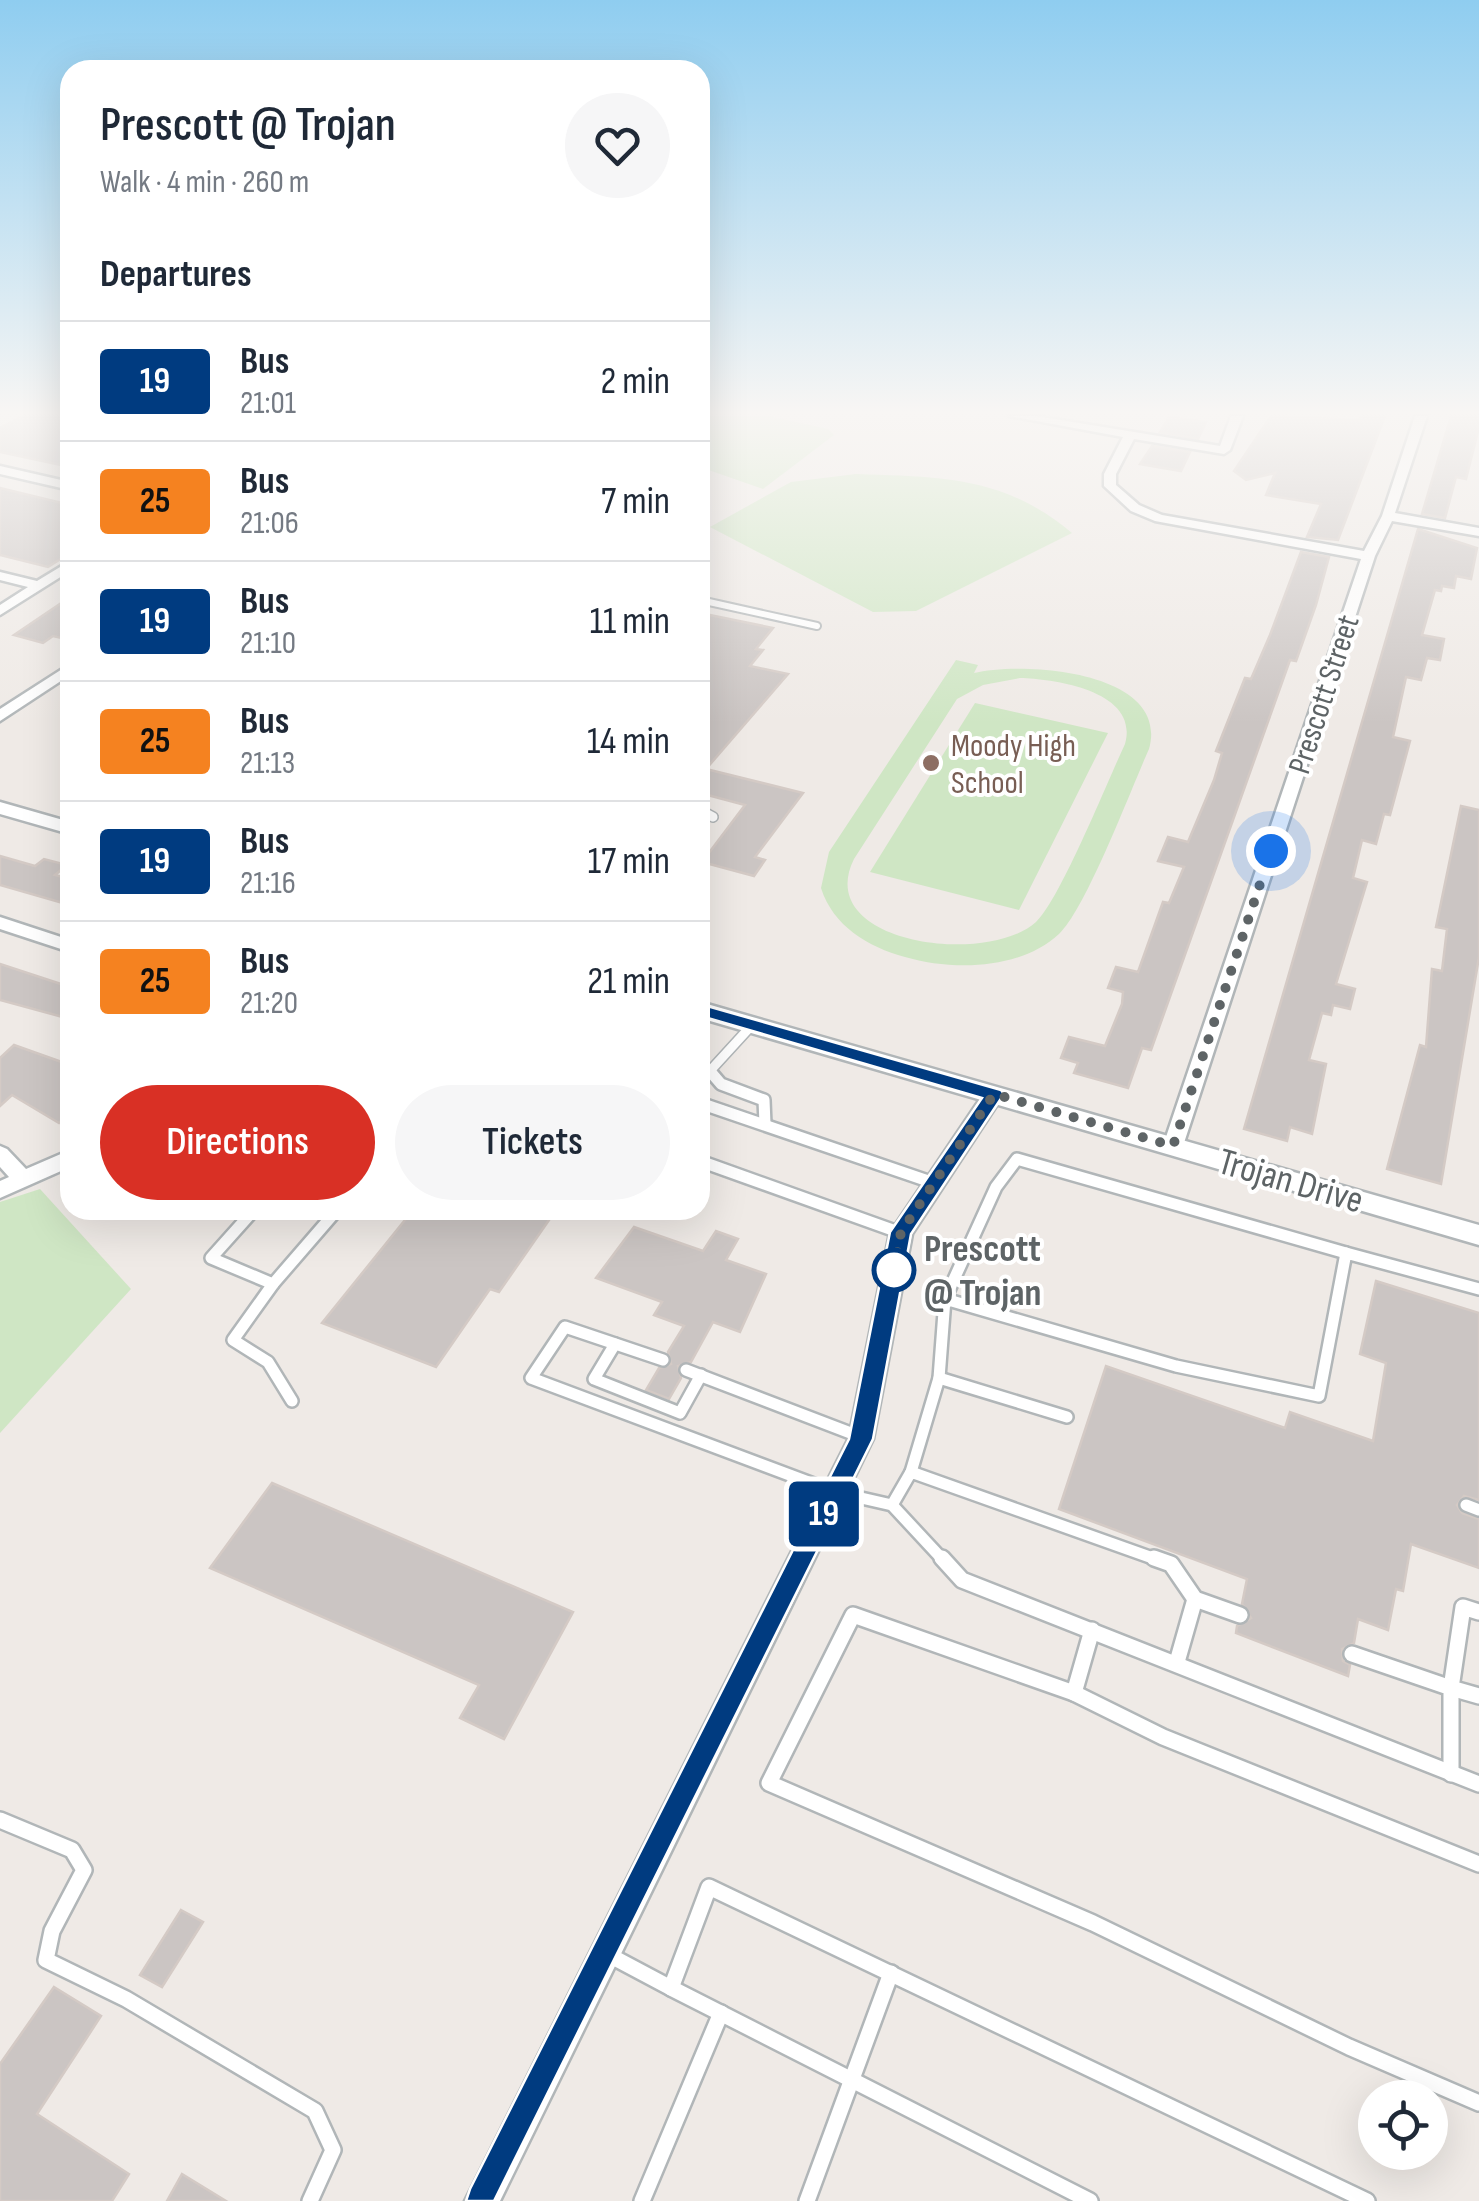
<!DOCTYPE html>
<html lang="en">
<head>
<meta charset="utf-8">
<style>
	:root { --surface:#fff; --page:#f6f6f7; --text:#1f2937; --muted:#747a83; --line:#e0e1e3; --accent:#d93025 }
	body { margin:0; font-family:"Sofia Sans Condensed",sans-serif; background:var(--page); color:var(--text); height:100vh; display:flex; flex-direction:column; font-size:38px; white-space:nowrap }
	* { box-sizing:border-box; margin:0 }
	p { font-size:32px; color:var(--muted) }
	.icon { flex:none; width:55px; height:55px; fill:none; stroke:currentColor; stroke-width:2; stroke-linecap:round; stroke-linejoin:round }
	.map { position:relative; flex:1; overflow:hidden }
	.panel { position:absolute; left:60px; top:60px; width:650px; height:1160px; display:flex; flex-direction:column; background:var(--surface); border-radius:30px; box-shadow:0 10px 40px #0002 }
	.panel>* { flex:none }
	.badge { padding:0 20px; border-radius:8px; font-size:35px; line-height:65px }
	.tools { position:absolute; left:1358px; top:2080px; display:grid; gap:20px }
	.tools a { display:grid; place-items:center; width:90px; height:90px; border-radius:50%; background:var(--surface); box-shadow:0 10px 40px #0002; font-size:50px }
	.you { position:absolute; width:50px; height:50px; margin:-25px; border:8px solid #fff; border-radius:50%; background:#1a73e8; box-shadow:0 0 0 15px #1a73e833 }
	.map>.badge { position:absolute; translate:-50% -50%; box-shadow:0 0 0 5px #fff }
	h2 { padding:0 40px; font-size:38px; line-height:90px }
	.round { display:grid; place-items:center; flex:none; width:105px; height:105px; border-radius:52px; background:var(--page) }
	.headline { display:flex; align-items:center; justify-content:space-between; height:170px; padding:0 40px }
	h1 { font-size:48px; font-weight:600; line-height:75px }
	.cta { display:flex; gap:20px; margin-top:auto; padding:20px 40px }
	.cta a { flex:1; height:115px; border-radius:60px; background:var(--accent); color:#fff; font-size:40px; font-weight:600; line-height:115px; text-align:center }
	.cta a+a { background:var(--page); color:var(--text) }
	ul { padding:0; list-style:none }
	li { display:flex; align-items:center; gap:30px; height:120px; padding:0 40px; border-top:2px solid var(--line) }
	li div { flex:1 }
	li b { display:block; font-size:38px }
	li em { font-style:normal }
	li .badge { min-width:110px; font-weight:700; text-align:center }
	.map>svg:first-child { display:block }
	.green { fill:#cfe6c4; fill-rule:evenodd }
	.building { fill:#cbc5c3; stroke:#d4cac5; stroke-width:2.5 }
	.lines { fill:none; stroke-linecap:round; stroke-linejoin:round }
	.service-far3-casing { stroke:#b1b6b8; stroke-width:10 }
	.service-far2-casing { stroke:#b1b6b8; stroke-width:12 }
	.service-far1-casing { stroke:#b1b6b8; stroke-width:16 }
	.service-casing { stroke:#b1b6b8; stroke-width:20 }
	.minor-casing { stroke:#b1b6b8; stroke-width:5 }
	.tertiary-casing { stroke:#b1b6b8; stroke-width:5 }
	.service-far3 { stroke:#fff; stroke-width:6 }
	.service-far2 { stroke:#fff; stroke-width:9 }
	.service-far1 { stroke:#fff; stroke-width:11 }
	.service { stroke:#fff; stroke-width:15 }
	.minor { fill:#fff; fill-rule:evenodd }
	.tertiary { fill:#fff; fill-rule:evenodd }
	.line { fill:#003b80; stroke:#fff; stroke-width:2.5 }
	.walk { stroke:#5e6466; stroke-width:10; stroke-dasharray:0 18 }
	.education-dot { fill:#8d6e63; stroke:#fff; stroke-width:4 }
	.stop-dot { fill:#fff; stroke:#003b80; stroke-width:5 }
	.labels { text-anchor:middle; stroke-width:8; stroke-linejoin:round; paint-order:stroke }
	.far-street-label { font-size:32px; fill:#5e6466; stroke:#fff }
	.far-education-label { font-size:32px; fill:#785e54; stroke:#fff; text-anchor:start }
	.street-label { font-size:38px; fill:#5e6466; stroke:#fff }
	.stop-label { font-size:38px; font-weight:bold; fill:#5e6466; stroke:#fff; text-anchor:start }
</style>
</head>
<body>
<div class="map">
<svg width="1479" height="2201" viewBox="0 0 1479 2201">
	<rect width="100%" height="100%" fill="#efeae6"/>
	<g class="green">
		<polygon points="700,416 769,416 828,429 834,435 763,489 700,467"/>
		<path d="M 856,474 C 942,477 1004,476 1072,533 L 916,611 L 873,612 L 710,527 L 791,482 Z"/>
		<path d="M 956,660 L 978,665 L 974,673 C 1021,661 1171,670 1149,749 C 1131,789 1086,909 1059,934 C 1020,970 953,971 905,957 C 868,947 833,926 821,888 L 829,852 ZM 1020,678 C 1055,679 1140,691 1125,744 C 1108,780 1060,900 1036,922 C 986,967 812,943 854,859 L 957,699 L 983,685 Z"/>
		<polygon points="975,703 1108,733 1019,910 870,872"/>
		<polygon points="40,1189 131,1289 0,1433 0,1202"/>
	</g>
	<g class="building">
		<polygon points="23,416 70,416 70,467 0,452 0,428"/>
		<polygon points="1271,416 1360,420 1361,416 1385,416 1338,540 1307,537 1321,504 1266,495 1275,473 1246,480 1234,471"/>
		<polygon points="1451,416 1479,416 1479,427 1466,479 1456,477 1445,518 1422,514"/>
		<polygon points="1169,417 1206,422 1198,439 1160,432"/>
		<polygon points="1152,446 1190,452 1181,471 1140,464"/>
		<polygon points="0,488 70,505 70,553 48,567 0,555"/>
		<polygon points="1418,529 1477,548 1471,579 1456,576 1454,588 1442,586 1441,591 1435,590 1422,635 1444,639 1440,660 1427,658 1421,680 1406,677 1393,737 1410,741 1390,815 1384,814 1376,844 1362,840 1353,878 1367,882 1336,984 1355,989 1350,1009 1333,1005 1331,1015 1322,1013 1309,1060 1326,1064 1312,1134 1290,1127 1287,1141 1244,1129"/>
		<polygon points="1301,552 1329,557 1316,605 1296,661 1290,660 1151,1050 1142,1048 1128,1088 1074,1073 1078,1063 1061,1058 1069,1037 1105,1046 1122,1004 1123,992 1108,988 1116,967 1138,972 1163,902 1169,903 1184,867 1158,861 1168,837 1188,842 1214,780 1222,753 1216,751 1245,678 1251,679 1270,635"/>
		<polygon points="70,597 70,640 53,636 43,643 14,635"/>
		<polygon points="700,613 773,628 756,649 763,650 750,666 788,674 706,769 803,793 755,857 765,860 754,876 702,862 745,805 700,793"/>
		<polygon points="1461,806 1479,810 1479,957 1441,1184 1387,1169 1420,1045 1426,1047 1432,969 1442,971 1447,929 1436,927"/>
		<polygon points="0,856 35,866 44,859 67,865 55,875 70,879 70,905 0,885"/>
		<polygon points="0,964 70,987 70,1019 0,1000"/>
		<polygon points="14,1045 70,1065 70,1114 59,1123 12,1095 0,1106 0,1058"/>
		<polygon points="413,1210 556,1210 499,1292 490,1289 436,1367 322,1323"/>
		<polygon points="634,1227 703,1251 716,1231 738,1239 726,1260 766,1274 740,1332 713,1322 691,1362 678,1366 681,1378 669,1399 646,1390 659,1368 671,1364 668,1352 684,1326 654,1315 662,1302 596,1278"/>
		<polygon points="1376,1281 1479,1313 1479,1500 1464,1496 1457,1505 1462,1513 1479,1519 1479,1568 1411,1544 1403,1591 1396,1589 1388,1630 1358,1619 1354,1643 1342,1649 1343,1661 1350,1665 1348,1676 1236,1633 1237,1626 1251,1618 1242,1604 1247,1579 1059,1509 1106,1366 1285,1428 1290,1412 1373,1441 1386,1363 1360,1354"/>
		<polygon points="272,1483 573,1612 504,1739 460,1718 479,1685 210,1568"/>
		<polygon points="181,1910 203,1922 162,1987 140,1975"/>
		<polygon points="54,1987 101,2016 37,2114 129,2174 112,2201 0,2201 0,2064"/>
		<polygon points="182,2174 226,2201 167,2201"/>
	</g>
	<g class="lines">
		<defs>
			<polyline id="service-far3" points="700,600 817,626"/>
			<g id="service-far2">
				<polyline points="700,810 713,817"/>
				<polyline points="709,1072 752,1025"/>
			</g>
			<g id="service-far1">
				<polyline points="709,1070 721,1084 764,1100 765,1124"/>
				<polyline points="700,1103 934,1183"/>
				<polyline points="700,1161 901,1233"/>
				<polyline points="254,1210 211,1258 273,1284 337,1210"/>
				<polyline points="273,1284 233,1340 268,1362 292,1401"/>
				<polyline points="945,1299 996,1187 1017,1159 1346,1253"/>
				<polyline points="615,1344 594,1379 680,1413 701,1375"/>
				<polyline points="663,1360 565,1327 531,1378 835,1492 892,1505 944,1561"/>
				<polyline points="686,1370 861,1437"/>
				<polyline points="939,1378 1067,1417"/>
				<polyline points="911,1472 939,1378 945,1299 1176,1366 1319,1396 1346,1253 1479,1289"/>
				<polyline points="892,1505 911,1472 1161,1561"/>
				<polyline points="1466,1505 1479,1510"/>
			</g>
			<g id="service">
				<polyline points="942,1558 962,1580 1479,1784"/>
				<polyline points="1154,1558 1171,1564 1195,1599 1240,1615"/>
				<polyline points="1479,1612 1463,1607 1451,1688 1479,1696"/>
				<polyline points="1092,1630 1074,1693 853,1615 769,1783 1093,1923 1349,2047 1479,2103"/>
				<polyline points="1352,1654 1451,1688 1451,1774"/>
				<polyline points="1177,1662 1195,1599"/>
				<polyline points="1074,1693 1163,1737 1479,1864"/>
				<polyline points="0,1820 72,1850 84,1870 52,1931 46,1960 126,1999 315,2111 333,2150 310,2201"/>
				<polyline points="607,1954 671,1988 709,1887 1367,2201"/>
				<polyline points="671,1988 1090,2201"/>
				<polyline points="642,2201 721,2013"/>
				<polyline points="807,2201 891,1973"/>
			</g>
			<g id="minor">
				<polygon points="1009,416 1036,416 1220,446 1231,416 1243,416 1230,450 1224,454 1134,439 1116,474 1116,485 1139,505 1162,515 1364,551 1382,516 1415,416 1427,416 1395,513 1479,528 1479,536 1392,521 1375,556 1183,1146 1180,1151 1166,1151 1163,1146 1361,559 1155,521 1131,511 1104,486 1104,474 1123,437"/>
				<polygon points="0,466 70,482 70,490 0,474"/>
				<polygon points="70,561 70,571 0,615 0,605 28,587 0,580 0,572 37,581"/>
				<polygon points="70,664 70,675 0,721 0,709"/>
				<polygon points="0,917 70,940 70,952 0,929"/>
				<polygon points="994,1087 1004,1094 912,1234 873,1439 500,2201 465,2201 849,1438 890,1233 987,1089"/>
				<polygon points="0,1146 7,1149 26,1169 70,1150 70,1167 0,1198 0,1181 9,1177 0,1167"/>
			</g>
			<g id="tertiary">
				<polygon points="0,802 70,822 70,834 0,814"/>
				<polygon points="700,1002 1479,1225 1479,1245 700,1018"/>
			</g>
		</defs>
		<use href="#service-far3" class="service-far3-casing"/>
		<use href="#service-far2" class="service-far2-casing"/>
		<use href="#service-far1" class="service-far1-casing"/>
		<use href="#service" class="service-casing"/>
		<use href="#minor" class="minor-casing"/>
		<use href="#tertiary" class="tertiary-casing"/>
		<use href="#service-far3" class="service-far3"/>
		<use href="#service-far2" class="service-far2"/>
		<use href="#service-far1" class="service-far1"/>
		<use href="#service" class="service"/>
		<use href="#minor" class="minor"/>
		<use href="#tertiary" class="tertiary"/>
	</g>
	<linearGradient id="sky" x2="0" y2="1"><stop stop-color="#8fcdf0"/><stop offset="0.57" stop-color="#f8f6f4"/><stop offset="1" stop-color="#f8f6f4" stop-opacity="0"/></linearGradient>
	<rect width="1479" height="724" fill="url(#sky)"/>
	<polygon class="line" points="700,1004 1001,1090 1004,1094 911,1234 873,1439 494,2201 466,2201 470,2189 849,1439 890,1232 982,1098 694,1014 694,1005"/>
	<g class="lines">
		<polyline class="walk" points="894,1270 901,1232 994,1094 1173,1146 1271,851"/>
	</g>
	<circle class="education-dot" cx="931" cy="763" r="10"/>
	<circle class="stop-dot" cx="894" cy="1270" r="20"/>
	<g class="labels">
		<g class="far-street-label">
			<text transform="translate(1323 694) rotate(-72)" y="11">Prescott Street</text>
		</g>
		<g class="far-education-label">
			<text x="951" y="756">Moody High<tspan x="951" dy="37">School</tspan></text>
		</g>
		<g class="street-label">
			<text transform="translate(1291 1180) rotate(16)" y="13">Trojan Drive</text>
		</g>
		<g class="stop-label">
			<text x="924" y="1261">Prescott<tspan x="924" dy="44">@ Trojan</tspan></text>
		</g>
	</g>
</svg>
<div class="tools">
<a><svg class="icon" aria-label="locate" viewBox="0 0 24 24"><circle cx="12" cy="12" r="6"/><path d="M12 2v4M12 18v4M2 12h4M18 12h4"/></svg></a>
</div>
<div class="you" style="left:1271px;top:851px"></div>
<b class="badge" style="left:824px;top:1514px;background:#003b80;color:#fff">19</b>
<section class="panel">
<div class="headline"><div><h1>Prescott @ Trojan</h1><p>Walk · 4 min · 260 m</p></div><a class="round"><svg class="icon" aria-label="heart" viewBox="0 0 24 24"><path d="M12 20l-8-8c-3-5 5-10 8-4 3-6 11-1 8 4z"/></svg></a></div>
<h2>Departures</h2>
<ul>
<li><span class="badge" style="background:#003b80;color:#fff">19</span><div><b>Bus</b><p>21:01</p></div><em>2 min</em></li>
<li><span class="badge" style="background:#f58220;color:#111">25</span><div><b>Bus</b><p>21:06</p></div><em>7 min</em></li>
<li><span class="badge" style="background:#003b80;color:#fff">19</span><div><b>Bus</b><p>21:10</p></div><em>11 min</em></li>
<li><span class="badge" style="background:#f58220;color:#111">25</span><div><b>Bus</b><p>21:13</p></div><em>14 min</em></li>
<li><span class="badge" style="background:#003b80;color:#fff">19</span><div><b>Bus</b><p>21:16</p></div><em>17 min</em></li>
<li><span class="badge" style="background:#f58220;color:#111">25</span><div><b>Bus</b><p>21:20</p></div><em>21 min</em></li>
</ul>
<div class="cta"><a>Directions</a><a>Tickets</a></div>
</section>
</div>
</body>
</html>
